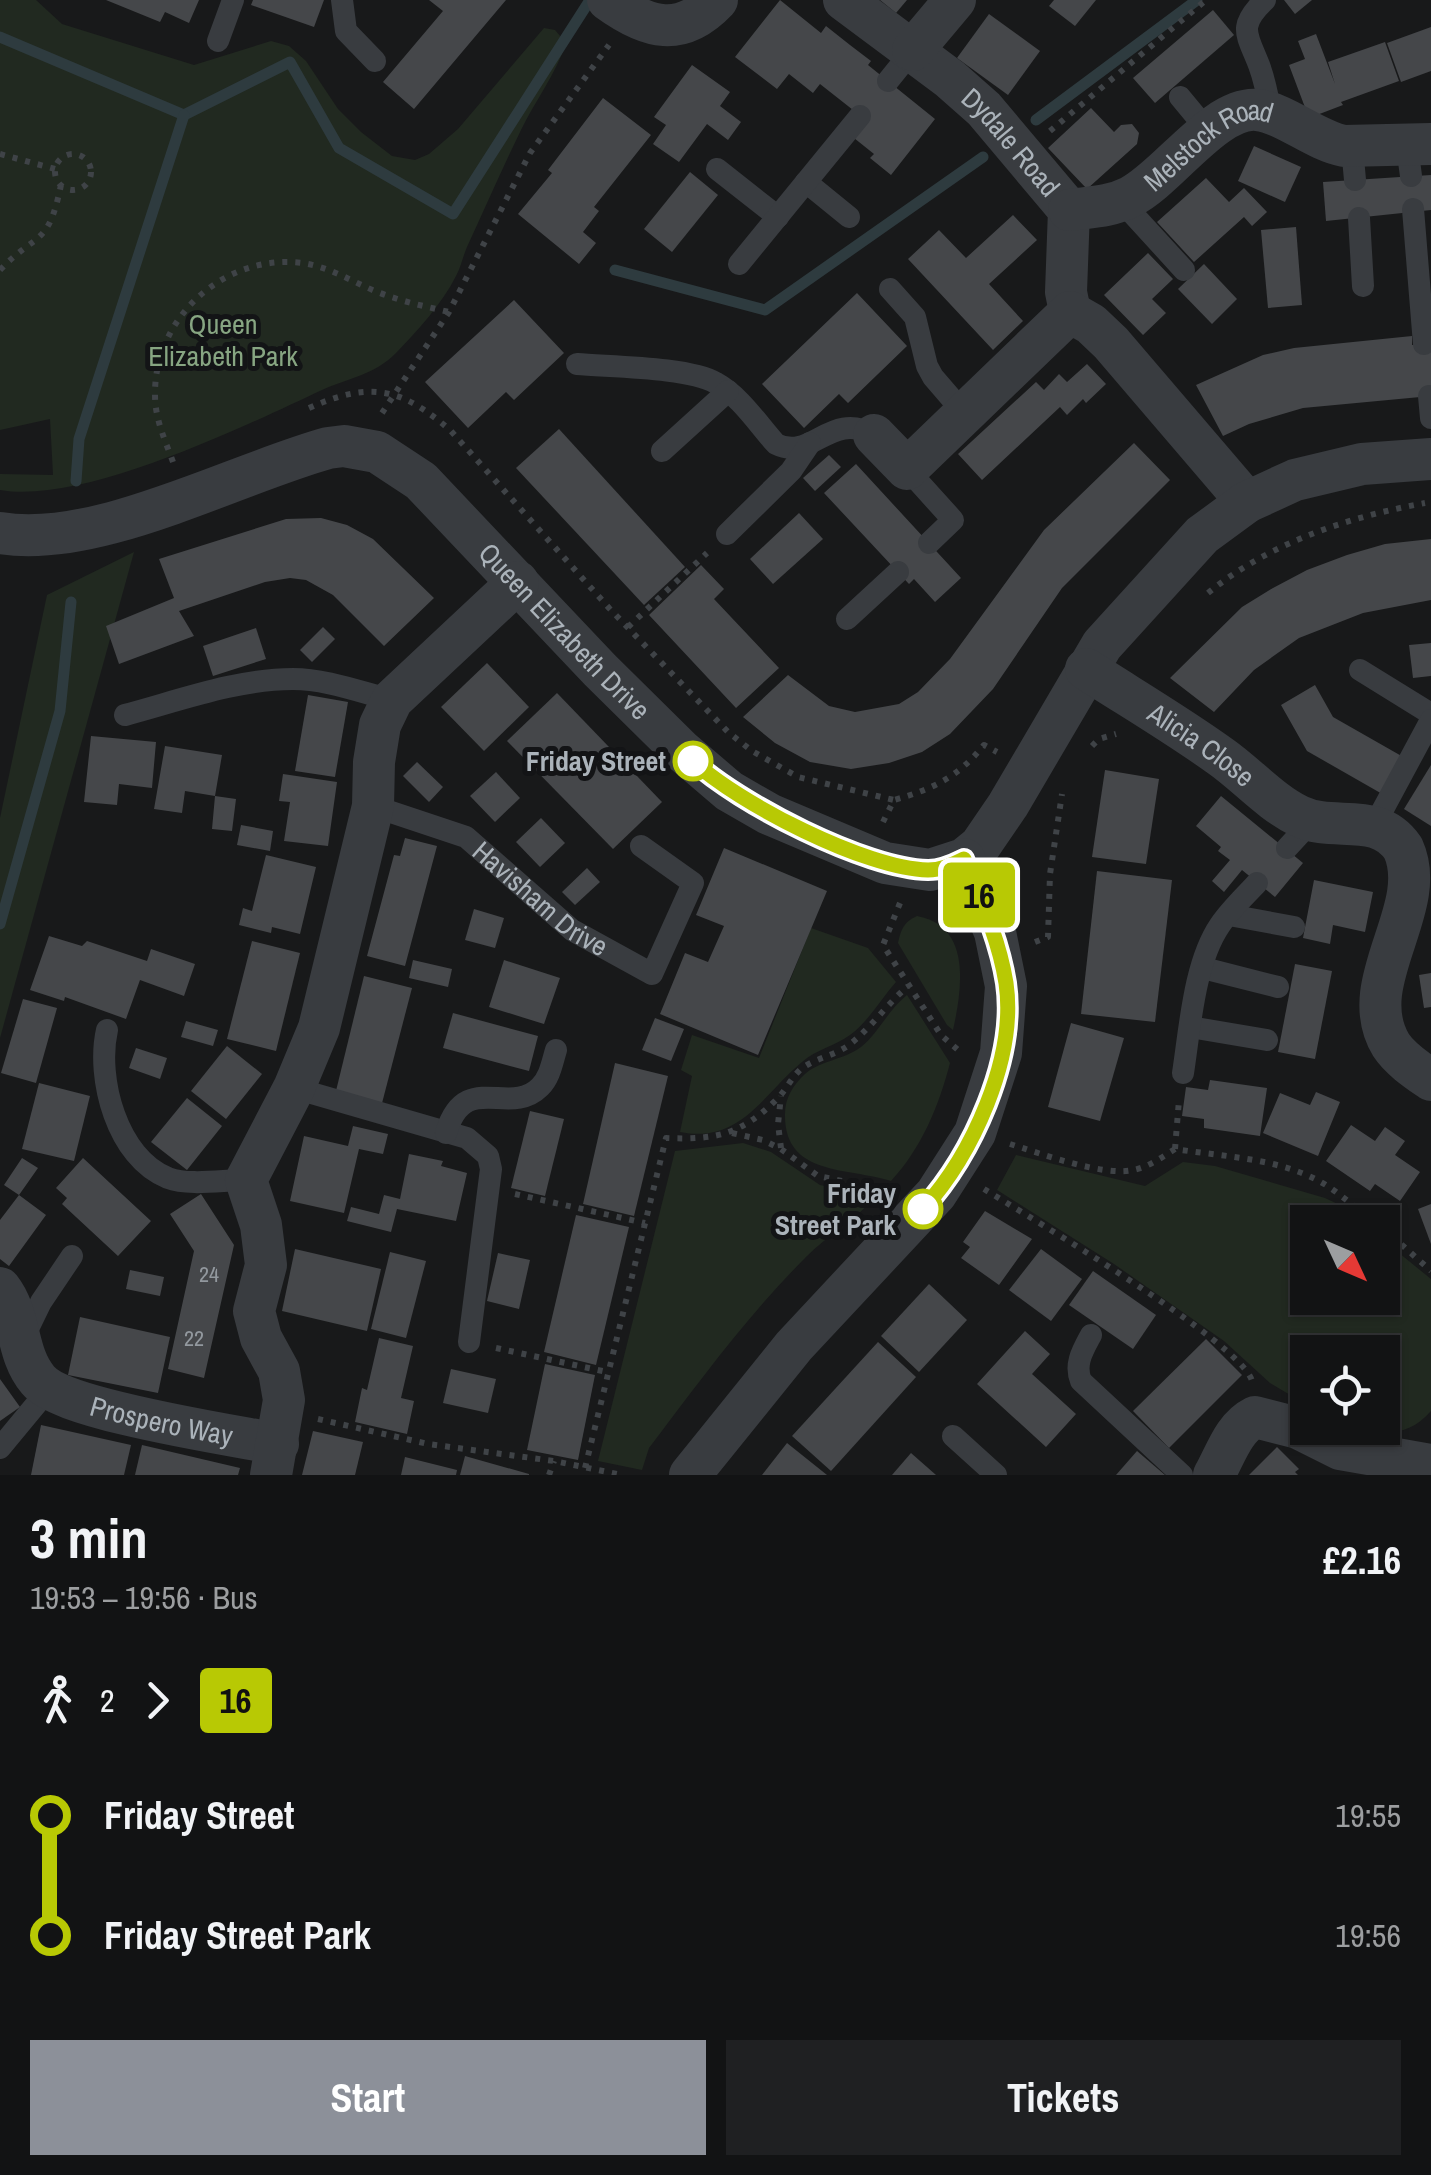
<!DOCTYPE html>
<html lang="en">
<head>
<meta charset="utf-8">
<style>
	:root { --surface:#121314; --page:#1f2022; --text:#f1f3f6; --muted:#9c9ea0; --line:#313234; --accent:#8c9099 }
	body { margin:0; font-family:"Archivo Narrow",sans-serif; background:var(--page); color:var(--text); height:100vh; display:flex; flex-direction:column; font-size:38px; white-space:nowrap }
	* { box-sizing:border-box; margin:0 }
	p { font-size:32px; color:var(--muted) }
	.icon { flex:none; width:55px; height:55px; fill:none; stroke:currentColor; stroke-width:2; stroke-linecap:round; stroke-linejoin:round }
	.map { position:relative; height:1475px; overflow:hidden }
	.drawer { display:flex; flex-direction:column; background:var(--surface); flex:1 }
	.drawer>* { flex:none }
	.badge { padding:0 20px; border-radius:8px; font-size:35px; line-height:65px }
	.needle { width:65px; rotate:134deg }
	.fabs { position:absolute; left:1290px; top:1205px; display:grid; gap:20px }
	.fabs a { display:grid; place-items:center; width:110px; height:110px; border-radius:0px; background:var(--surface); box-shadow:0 2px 8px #0004,0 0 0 2px var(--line); font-size:50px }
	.map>.badge { position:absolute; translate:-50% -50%; box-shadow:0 0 0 5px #fff }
	.legs { display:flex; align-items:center; gap:15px; height:110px; padding:0 30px; font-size:32px }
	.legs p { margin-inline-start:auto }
	.head { display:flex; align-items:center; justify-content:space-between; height:170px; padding:0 30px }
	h1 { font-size:55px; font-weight:700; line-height:75px }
	.cta { display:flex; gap:20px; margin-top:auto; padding:20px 30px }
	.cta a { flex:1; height:115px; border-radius:0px; background:var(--accent); color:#fff; font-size:40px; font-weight:700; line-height:115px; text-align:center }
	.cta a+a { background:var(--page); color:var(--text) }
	ul { padding:0 30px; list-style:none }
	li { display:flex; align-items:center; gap:35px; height:120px; font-size:38px }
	li i { display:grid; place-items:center; width:15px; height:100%; margin:0 12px; background:currentColor }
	li i::after { content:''; width:25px; height:25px; margin:-12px; border:8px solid; border-radius:50%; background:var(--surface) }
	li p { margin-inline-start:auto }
	li:first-child i { background:linear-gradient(#0000 50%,currentColor 0) }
	li:last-child i { background:linear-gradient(currentColor 50%,#0000 0) }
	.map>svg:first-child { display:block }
	.green { fill:#212920 }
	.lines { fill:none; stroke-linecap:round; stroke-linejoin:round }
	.stream { stroke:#2e3b3f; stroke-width:11 }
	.building { fill:#45474a }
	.path { stroke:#3f4347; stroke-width:6; stroke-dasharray:5 8; stroke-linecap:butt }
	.lane { stroke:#393c40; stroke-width:22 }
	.street { stroke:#393c40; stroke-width:42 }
	.line-1-casing { stroke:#fff; stroke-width:22 }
	.line-1 { stroke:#b8c904; stroke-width:15 }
	.stop-1-dot { fill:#fff; stroke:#b8c904; stroke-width:5 }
	.labels { text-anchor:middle; stroke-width:10; stroke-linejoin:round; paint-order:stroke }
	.number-label { font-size:22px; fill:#92989e }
	.street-label { font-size:28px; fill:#abb3ba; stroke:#131416 }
	.park-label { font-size:28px; fill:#87a582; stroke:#131416 }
	.stop-label { font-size:28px; font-weight:bold; fill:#abb3ba; stroke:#131416; text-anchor:end }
</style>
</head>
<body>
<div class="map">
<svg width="1431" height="1475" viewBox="0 0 1431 1475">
	<rect width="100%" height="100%" fill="#18191a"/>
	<g class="green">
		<path d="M 0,0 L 36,0 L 62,24 L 194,65 L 271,41 L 289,46 L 306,61 L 338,109 L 361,132 L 392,156 L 415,160 L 429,154 L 458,129 L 544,28 L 555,30 L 566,43 C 556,74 535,101 521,130 C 502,169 485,208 467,247 C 463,256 461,267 456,276 C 442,304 418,330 396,353 C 374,375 349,378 322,390 C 245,426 83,505 0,490 L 0,474 L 53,475 L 50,419 L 0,430 Z"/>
		<polygon points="134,552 0,1038 0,818 47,595"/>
		<path d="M 917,916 C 972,926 962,989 953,1030 L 947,1025 L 898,943 C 901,929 904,922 917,916 Z"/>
		<path d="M 811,928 L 868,948 L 896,982 C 881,999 868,1022 850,1035 C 835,1046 817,1049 802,1062 C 763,1094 741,1144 680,1132 L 692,1076 L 681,1070 L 692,1035 L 759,1058 Z"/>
		<path d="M 907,995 L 950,1063 C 939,1106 921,1149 891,1181 C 849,1167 784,1177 785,1114 C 785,1098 793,1085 805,1074 C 821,1060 844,1060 861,1047 C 877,1035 888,1010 907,995 Z"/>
		<path d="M 743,1143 L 771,1152 L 820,1185 L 876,1197 C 854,1220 827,1236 806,1257 C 747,1316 699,1382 649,1448 L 642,1470 L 598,1461 L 675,1151 Z"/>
		<path d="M 1016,1155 L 1145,1186 L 1183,1162 L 1215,1166 L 1325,1198 L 1342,1206 L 1362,1222 L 1308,1222 L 1308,1298 L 1382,1298 L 1383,1240 L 1431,1279 L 1431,1411 C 1409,1436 1385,1436 1354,1428 L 1382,1428 L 1382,1352 L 1308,1352 L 1307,1405 L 1270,1383 L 1224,1341 L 1114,1264 L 997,1190 Z"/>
	</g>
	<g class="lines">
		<g class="stream">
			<polyline points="0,37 184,115 290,62 339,148 453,214 590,0"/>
			<polyline points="1036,120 1197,0"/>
			<polyline points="615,270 765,310 983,157"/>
			<polyline points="76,481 79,439 184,115"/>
			<polyline points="0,924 60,711 71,602"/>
		</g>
	</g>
	<g class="building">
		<polygon points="106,0 199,0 189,23 165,12 160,22"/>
		<polygon points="253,0 324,0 314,27 251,5"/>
		<polygon points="429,0 506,0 414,109 383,82 443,11"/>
		<polygon points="780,0 821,33 826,26 850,45 871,61 868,65 935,119 891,175 870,158 874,154 854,138 867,121 820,84 813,93 789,74 777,89 735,57"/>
		<polygon points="880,0 907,0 896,13"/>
		<polygon points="1054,0 1096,0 1075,26 1049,6"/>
		<polygon points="1284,0 1312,0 1295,14"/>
		<polygon points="1213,10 1234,35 1155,103 1133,78"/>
		<polygon points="989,14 1040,51 1008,95 957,58"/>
		<polygon points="1431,27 1431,71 1401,82 1387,43"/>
		<polygon points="1316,34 1335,84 1328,62 1385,42 1399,81 1341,102 1343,105 1309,118 1289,65 1305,59 1298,41"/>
		<polygon points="692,65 730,92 720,106 741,122 728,140 707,124 679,162 653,144 666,125 654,117"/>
		<polygon points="603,98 651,135 594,207 599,211 583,232 596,243 579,264 518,214 552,173 548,170"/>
		<polygon points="1091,108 1114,132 1121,125 1132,124 1139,133 1137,144 1087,189 1048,148"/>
		<polygon points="1254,146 1301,167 1285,202 1238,181"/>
		<polygon points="690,172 718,195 672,252 644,229"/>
		<polygon points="1431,175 1431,210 1326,221 1323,182"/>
		<polygon points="1206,178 1229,202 1244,188 1267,212 1252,226 1244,217 1194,262 1157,222"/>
		<polygon points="1013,215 1037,240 989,284 1023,321 993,350 908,259 939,230 966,258"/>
		<polygon points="1296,227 1302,305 1268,308 1261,230"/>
		<polygon points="1148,253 1173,279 1152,299 1166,313 1143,335 1104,295"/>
		<polygon points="1204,264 1237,299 1212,324 1178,289"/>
		<polygon points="857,293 907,346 848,403 839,394 804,428 762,384"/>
		<polygon points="514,300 564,353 514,400 506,392 468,428 425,382"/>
		<polygon points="1412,336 1412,345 1431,343 1431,396 1303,408 1249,424 1223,436 1196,385 1263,355 1294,348"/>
		<polygon points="1087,364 1106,384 1086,403 1083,399 1067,415 1060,407 982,480 958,454 1036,382 1044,390 1059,374 1067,382"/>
		<polygon points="559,429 685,567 644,605 516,468"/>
		<polygon points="1134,443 1170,480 1062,588 993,689 950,734 922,752 889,763 851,769 810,762 775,743 743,717 788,675 829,706 855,712 899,704 918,692 950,659 1044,530"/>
		<polygon points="829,455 841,467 815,491 803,478"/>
		<polygon points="856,464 961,578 935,602 914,579 909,584 824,493"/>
		<polygon points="799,513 823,539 773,584 750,559"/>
		<polygon points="321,518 347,525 373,539 434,598 384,646 333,595 306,580 290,578 265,582 179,611 194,636 119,664 106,626 174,598 159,559 286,519"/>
		<polygon points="1431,539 1431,600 1363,613 1299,638 1254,670 1214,712 1170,678 1242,607 1273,588 1307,570 1347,555 1385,544"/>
		<polygon points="701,565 724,589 714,599 779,668 736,708 649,615"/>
		<polygon points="323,627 335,639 312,662 300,650"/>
		<polygon points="256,628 266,659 213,676 203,646"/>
		<polygon points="1431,643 1431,676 1413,678 1409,645"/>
		<polygon points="487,663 529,707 484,751 441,707"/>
		<polygon points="1315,685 1333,717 1405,758 1384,795 1307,751 1281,705"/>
		<polygon points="557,693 662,802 613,849 507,741"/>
		<polygon points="308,695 348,702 335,777 295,771"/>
		<polygon points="91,736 156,742 152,788 119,784 117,805 84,802"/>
		<polygon points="165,746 222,755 215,796 236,799 232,831 212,829 215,796 185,791 182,813 154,809"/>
		<polygon points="417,762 443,787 429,802 403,776"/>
		<polygon points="1431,765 1431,826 1404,809"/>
		<polygon points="1105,770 1159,779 1146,864 1092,857"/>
		<polygon points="496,772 520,798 495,822 470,796"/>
		<polygon points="283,774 337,782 328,846 284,841 290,802 279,801"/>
		<polygon points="1221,796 1303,863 1275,897 1242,870 1224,892 1212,881 1230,860 1218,851 1221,847 1196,826"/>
		<polygon points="541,818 565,843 540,867 516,842"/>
		<polygon points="241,825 273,831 270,851 237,845"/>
		<polygon points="405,838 437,846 405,966 367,956 394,855 400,856"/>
		<polygon points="724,848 827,891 758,1055 660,1014 685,953 708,962 724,926 696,915"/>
		<polygon points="266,855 316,867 300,934 272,927 271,933 239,925 243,908 252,911"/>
		<polygon points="587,868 600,882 575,905 562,892"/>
		<polygon points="1097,871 1172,880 1155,1022 1081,1014"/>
		<polygon points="1314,880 1373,892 1365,932 1333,925 1330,944 1303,938"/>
		<polygon points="474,909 504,918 495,948 465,940"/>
		<polygon points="49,936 82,946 87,941 147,961 151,949 195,964 184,996 140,980 126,1019 65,997 64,1001 30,990"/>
		<polygon points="252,941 300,953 276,1051 227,1039"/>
		<polygon points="413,960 452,969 448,987 409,978"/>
		<polygon points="504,960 560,978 544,1024 489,1007"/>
		<polygon points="1295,964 1332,971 1315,1059 1278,1052"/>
		<polygon points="1431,973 1431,1007 1424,1008 1419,975"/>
		<polygon points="364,976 412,988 381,1107 335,1095"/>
		<polygon points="23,999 57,1008 36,1083 1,1073"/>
		<polygon points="453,1013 538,1036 529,1071 443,1048"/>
		<polygon points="655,1018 684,1029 671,1061 642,1050"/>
		<polygon points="186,1021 218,1030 213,1046 181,1037"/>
		<polygon points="1071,1023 1124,1038 1100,1121 1048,1107"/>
		<polygon points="227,1046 262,1074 226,1119 191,1091"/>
		<polygon points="136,1048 167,1058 160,1079 129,1068"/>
		<polygon points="615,1063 668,1076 634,1216 583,1204"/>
		<polygon points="1210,1080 1267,1088 1260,1136 1204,1128 1204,1119 1182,1116 1186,1087 1208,1090"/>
		<polygon points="39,1083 90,1096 74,1161 22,1149"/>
		<polygon points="1316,1092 1340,1102 1318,1156 1263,1133 1280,1093 1310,1105"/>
		<polygon points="187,1098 222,1126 187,1170 151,1142"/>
		<polygon points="530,1111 564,1119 545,1196 511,1188"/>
		<polygon points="1351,1125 1375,1141 1385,1127 1405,1141 1395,1155 1420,1172 1400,1201 1375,1184 1370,1191 1326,1161"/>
		<polygon points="353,1126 388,1134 383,1154 359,1149 344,1213 290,1201 304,1136 348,1146"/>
		<polygon points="409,1154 443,1161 441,1166 467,1173 456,1221 397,1209 391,1232 347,1221 351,1207 379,1214 384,1195 400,1199"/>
		<polygon points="22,1158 38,1168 19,1195 46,1215 9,1266 0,1259 0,1220 19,1195 4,1185"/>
		<polygon points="83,1158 151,1221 118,1256 62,1204 67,1198 56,1188"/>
		<polygon points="201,1194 234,1245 204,1378 168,1369 194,1251 170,1214"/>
		<polygon points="1431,1204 1431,1244 1418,1209"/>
		<polygon points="985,1211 1032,1239 999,1285 961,1258 970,1247 963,1242"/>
		<polygon points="576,1215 629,1227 596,1365 544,1352"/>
		<polygon points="295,1249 381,1269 367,1331 282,1311"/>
		<polygon points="1041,1249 1082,1279 1051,1321 1009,1290"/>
		<polygon points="390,1252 426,1261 406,1338 371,1329"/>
		<polygon points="498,1253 530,1260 519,1309 487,1301"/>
		<polygon points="130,1270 164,1277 160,1296 126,1289"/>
		<polygon points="1093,1271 1156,1315 1133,1349 1069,1305"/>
		<polygon points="929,1284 967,1320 919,1372 881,1336"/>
		<polygon points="80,1317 170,1337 158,1393 68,1375"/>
		<polygon points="1025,1331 1050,1354 1032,1374 1076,1414 1046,1447 977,1384"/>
		<polygon points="379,1338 413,1346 401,1398 414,1401 407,1434 355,1422 362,1388 367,1390"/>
		<polygon points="1206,1339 1242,1375 1169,1448 1133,1411"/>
		<polygon points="878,1342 916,1377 831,1471 792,1436"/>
		<polygon points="545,1364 595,1375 578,1460 527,1450"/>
		<polygon points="451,1369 496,1379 488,1413 443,1403"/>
		<polygon points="0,1379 20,1407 0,1421"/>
		<polygon points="41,1425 131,1445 124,1475 31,1475"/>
		<polygon points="313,1431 363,1442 355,1475 302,1475"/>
		<polygon points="787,1443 827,1475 762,1475"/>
		<polygon points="142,1445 240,1468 238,1475 135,1475"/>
		<polygon points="1277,1447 1299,1469 1295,1472 1298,1475 1249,1475"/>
		<polygon points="1137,1451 1165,1475 1116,1475"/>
		<polygon points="911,1453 936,1475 892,1475"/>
		<polygon points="465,1456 529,1474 529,1475 460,1475"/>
		<polygon points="405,1457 457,1470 456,1475 401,1475"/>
	</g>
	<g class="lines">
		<g class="path">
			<polyline points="1050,131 1206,0"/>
			<polyline points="0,154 55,169"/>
			<circle cx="73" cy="172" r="18"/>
			<path d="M 0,270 C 37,231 48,248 61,185"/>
			<path d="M 309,408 C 370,381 401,387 451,431 L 609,608 L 728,732 L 752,751 L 798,777 L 894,800"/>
			<polyline points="382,413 449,312 530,153 609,45"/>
			<path d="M 173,462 C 165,440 155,419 155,395 C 154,317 225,253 303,263 C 329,267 351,281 375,291 C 399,301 424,306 449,312"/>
			<path d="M 1208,593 C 1269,543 1348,517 1425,503"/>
			<polyline points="628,627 707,553"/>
			<polyline points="1092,746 1099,739 1116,734"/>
			<path d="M 883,822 L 894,800 C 933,789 958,777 984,745 L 997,752"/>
			<polyline points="900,903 883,945 941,1035 958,1050"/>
			<polyline points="1035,942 1048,937 1050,874 1062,794"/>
			<polyline points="732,1133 763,1140 781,1149 818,1176 877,1188 883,1192"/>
			<path d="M 1010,1144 C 1039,1153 1104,1177 1133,1170 C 1149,1167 1162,1157 1175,1149 C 1225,1157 1282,1158 1326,1185 C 1343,1196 1359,1211 1376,1222"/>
			<polyline points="781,1148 778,1124 781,1096"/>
			<polyline points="1175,1149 1179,1100"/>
			<path d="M 984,1189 C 1029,1217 1242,1343 1252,1381"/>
			<polyline points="515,1194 645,1223"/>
			<polyline points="1382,1227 1431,1271"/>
			<polyline points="496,1348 607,1372"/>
			<polyline points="318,1419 428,1444 554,1461 622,1475"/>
			<path d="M 585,1468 L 666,1138 C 715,1140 741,1135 777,1099 C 786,1090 791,1078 801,1069 C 815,1058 834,1056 849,1045 C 871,1028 887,1004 908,986"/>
			<polyline points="549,1475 554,1461"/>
		</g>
		<g class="lane">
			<polyline points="342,0 346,31 375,61"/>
			<path d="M 1265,0 C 1237,27 1247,34 1259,65 C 1265,81 1268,97 1271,114"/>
			<polyline points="218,41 233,0"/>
			<polyline points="888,81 913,50"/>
			<polyline points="1180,97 1209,132"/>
			<polyline points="1407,146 1411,176"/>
			<polyline points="1352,147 1355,180"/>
			<polyline points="717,169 778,217"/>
			<polyline points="806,182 849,217"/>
			<polyline points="1121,201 1184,270"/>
			<polyline points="1413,209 1424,344"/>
			<polyline points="1359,218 1363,286"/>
			<polyline points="739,264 860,116"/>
			<polyline points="890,289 915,317 927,366 933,377 964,413"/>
			<path d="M 577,364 C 611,367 689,367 716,383 C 740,396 758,424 776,444 C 812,462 830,410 874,435"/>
			<polyline points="1429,396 1431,418"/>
			<polyline points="662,451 728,391"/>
			<polyline points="907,469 953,520 929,543"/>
			<polyline points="727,534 791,471 810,443"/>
			<polyline points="847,619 898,572"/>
			<polyline points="1360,670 1431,714"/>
			<path d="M 125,715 C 178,701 237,679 293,679 C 326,679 360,692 392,700"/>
			<path id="s1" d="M 373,806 L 466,837 L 572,930 L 652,974 L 693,883 L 641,846"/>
			<polyline points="1374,826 1431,720"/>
			<polyline points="1287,848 1312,821"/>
			<polyline points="1229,915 1294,927"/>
			<polyline points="1203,968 1278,987"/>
			<polyline points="1190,1027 1267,1040"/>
			<path d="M 107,1030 C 96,1078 117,1158 168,1178 C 190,1186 222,1180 246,1180"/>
			<path d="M 1183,1073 C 1190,1028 1194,963 1220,925 C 1230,910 1245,896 1257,883"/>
			<polyline points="294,1088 467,1138 488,1156 491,1169 469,1342"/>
			<path d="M 446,1133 C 465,1069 509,1118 540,1087 C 550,1077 552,1063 556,1050"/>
			<path d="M 1091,1335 C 1083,1350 1074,1364 1081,1381 L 1182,1475"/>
			<polyline points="23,1339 41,1302 72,1256"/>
			<polyline points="953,1436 996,1475"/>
			<polyline points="0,1448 48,1390"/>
		</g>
		<g class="street">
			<path d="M 608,0 C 648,29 681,38 717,0"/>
			<path id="s2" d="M 844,0 L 950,79 L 984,109 L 1069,210 L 1066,292 L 1070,312"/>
			<polyline points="913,50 955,0"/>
			<path id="s3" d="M 1069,210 C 1090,207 1110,207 1130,197 C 1167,179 1215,106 1257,110 C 1285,113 1314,140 1344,146 L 1431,144"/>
			<polyline points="874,435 907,469 1070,312 1091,324 1111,343 1247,502"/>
			<path id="s4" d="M 0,533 C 97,549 231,475 328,448 L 344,446 L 377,452 L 421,481 L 600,670 L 681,750 L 729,791 L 769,814 L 885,863 L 930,870 L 964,859 L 980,846 L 1008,805 L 1102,645 L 1202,535 L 1247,502 L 1295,480 L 1362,464 L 1431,459"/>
			<path id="s5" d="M 1086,669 C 1131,698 1177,725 1220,756 C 1246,774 1270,802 1299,816 C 1334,833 1377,810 1403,848 C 1431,909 1353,982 1391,1045 C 1400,1059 1418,1071 1431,1080"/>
			<path id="s6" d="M 0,1288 C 22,1316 15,1353 38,1380 C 63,1410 232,1435 278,1444"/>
			<polyline points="271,1475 284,1400 279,1371 261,1338 254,1311 266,1265 261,1225 246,1180 294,1088 319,1028 373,806 374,762 380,725 392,700 518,582"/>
			<polyline points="690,1475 794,1346 936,1194 975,1133 1001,1053 1006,986 995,932 964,859"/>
			<path d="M 1214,1475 C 1226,1454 1233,1428 1255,1417 L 1298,1428 L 1340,1449 L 1431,1465"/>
		</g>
	</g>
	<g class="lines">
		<defs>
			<path id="line-1" d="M 693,761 C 738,803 866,869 928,870 C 941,870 952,865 964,859 C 981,900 999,939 1006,983 C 1017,1058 972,1155 923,1209"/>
		</defs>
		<use href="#line-1" class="line-1-casing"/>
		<use href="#line-1" class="line-1"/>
	</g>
	<g class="stop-1-dot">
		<circle cx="693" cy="761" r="18"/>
		<circle cx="923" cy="1209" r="18"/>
	</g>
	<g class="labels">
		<g class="number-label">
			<text x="209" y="1282">24</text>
			<text x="194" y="1346">22</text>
		</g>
		<g class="street-label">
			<text dy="10" stroke="none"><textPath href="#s2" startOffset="220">Dydale Road</textPath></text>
			<text dy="10" stroke="none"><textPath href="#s3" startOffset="160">Melstock Road</textPath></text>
			<text dy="10" stroke="none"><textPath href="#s4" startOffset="652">Queen Elizabeth Drive</textPath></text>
			<text dy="10" stroke="none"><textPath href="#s5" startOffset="138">Alicia Close</textPath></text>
			<text dy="10" stroke="none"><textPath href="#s1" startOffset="195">Havisham Drive</textPath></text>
			<text dy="10" stroke="none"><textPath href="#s6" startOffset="232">Prospero Way</textPath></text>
		</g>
		<g class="park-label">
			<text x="223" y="334">Queen<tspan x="223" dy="32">Elizabeth Park</tspan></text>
		</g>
		<g class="stop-label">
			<text x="666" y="771">Friday Street</text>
			<text x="896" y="1203">Friday<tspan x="896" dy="32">Street Park</tspan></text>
		</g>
	</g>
</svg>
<div class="fabs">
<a><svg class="needle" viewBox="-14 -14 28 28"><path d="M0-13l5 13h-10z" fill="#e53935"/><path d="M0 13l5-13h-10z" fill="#9c9ea0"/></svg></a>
<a><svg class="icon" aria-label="locate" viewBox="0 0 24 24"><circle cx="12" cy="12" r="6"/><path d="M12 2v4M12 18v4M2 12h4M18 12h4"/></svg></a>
</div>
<b class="badge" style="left:979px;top:895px;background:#b8c904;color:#111">16</b>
</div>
<section class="drawer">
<div class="head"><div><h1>3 min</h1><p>19:53 – 19:56 · Bus</p></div><b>£2.16</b></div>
<div class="legs"><svg class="icon" aria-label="walk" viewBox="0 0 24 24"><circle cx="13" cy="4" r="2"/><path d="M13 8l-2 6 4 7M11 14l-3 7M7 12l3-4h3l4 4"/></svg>2<svg class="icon" aria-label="forward" viewBox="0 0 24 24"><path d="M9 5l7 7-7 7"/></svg><b class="badge" style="background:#b8c904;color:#111">16</b></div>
<ul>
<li><i style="color:#b8c904"></i><b>Friday Street</b><p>19:55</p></li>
<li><i style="color:#b8c904"></i><b>Friday Street Park</b><p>19:56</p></li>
</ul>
<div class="cta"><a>Start</a><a>Tickets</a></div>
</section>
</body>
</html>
